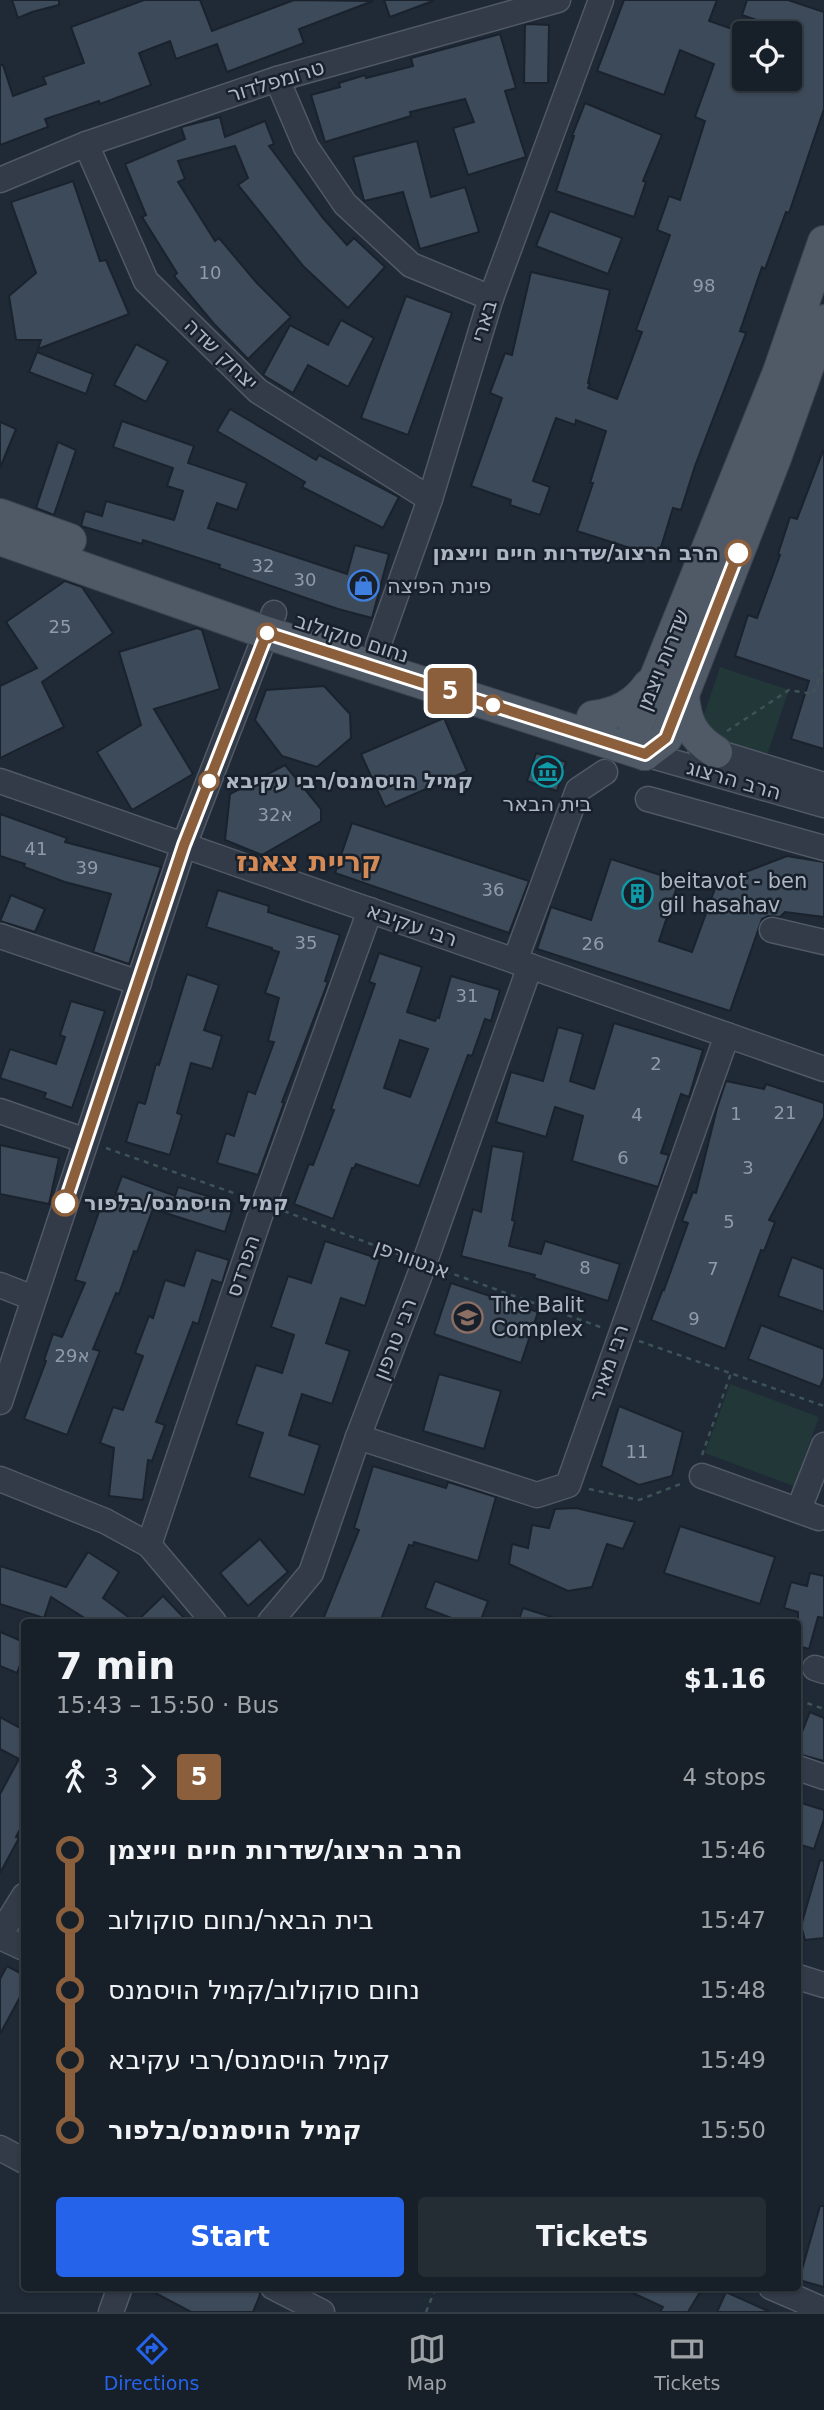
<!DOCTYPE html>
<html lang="en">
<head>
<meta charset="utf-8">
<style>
	:root { --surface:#172028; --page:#242d34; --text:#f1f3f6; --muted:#9ea3a8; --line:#363e45; --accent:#2563eb }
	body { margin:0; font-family:"DejaVu Sans","Noto Sans Hebrew",sans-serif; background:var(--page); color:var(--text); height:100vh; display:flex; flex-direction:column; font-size:26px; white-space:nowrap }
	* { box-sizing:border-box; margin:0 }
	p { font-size:23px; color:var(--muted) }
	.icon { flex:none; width:38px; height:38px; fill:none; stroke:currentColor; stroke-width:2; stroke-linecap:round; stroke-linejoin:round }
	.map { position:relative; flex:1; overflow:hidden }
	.drawer { position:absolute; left:21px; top:1619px; width:780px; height:672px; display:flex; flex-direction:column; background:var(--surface); border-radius:7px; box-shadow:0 2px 5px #0004,0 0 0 2px var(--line) }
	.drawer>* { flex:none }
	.badge { padding:0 14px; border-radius:5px; font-size:24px; line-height:46px }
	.controls { position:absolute; left:732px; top:21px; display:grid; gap:14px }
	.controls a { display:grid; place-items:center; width:70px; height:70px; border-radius:7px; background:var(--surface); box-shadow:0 2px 5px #0004,0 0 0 2px var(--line); font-size:35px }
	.map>.badge { position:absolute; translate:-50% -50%; box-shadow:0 0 0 4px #fff }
	.legs { display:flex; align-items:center; gap:10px; height:77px; padding:0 35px; font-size:23px }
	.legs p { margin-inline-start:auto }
	.summary { display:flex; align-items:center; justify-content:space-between; height:119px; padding:0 35px }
	h1 { font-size:38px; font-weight:600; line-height:52px }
	.cta { display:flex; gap:14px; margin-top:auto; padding:14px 35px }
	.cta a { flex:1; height:80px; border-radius:7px; background:var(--accent); color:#fff; font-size:28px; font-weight:600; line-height:80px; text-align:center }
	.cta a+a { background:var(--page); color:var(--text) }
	ul { padding:0 35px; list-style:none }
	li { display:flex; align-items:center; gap:24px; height:70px; font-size:26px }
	li i { display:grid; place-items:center; width:10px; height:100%; margin:0 9px; background:currentColor }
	li i::after { content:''; width:18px; height:18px; margin:-9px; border:5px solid; border-radius:50%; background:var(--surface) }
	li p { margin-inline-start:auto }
	li:first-child i { background:linear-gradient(#0000 50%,currentColor 0) }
	li:last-child i { background:linear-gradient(currentColor 50%,#0000 0) }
	.tabs { display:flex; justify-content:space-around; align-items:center; height:98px; border-top:2px solid var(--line); background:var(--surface); font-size:19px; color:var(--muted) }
	.tabs a { display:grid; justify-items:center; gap:4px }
	.tabs .on { color:var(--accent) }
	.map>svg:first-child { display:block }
	.green { fill:#223738 }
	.building { fill:#3d4a59; stroke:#1a222d; stroke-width:2; fill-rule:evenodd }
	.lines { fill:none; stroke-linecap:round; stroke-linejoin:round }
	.minor-casing { stroke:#505965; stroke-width:27 }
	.major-casing { stroke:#3c4450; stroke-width:34 }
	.path { stroke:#3e5355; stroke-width:2.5; stroke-dasharray:5 5; stroke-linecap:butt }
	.minor { stroke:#323b47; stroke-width:24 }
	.major { stroke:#505a67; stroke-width:32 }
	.line-1-casing { stroke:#fff; stroke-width:16 }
	.line-1 { stroke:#8b5e3c; stroke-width:10 }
	.stop-1-dot { fill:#fff; stroke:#8b5e3c; stroke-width:3.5 }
	.labels { text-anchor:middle; stroke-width:5; stroke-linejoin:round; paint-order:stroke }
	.number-label { font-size:18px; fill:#909ba9 }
	.street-label { font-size:21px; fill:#acb6c4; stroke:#18202b }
	.stop-label { font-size:21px; font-weight:bold; fill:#acb6c4; stroke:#18202b; text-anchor:start }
	.poi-label { font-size:21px; fill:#acb6c4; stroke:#18202b; text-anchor:start }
	.district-label { font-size:28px; font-weight:bold; fill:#d48a57; stroke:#18202b }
</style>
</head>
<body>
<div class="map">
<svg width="824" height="2312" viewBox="0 0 824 2312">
	<rect width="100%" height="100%" fill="#1f2a36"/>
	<g class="green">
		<polygon points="720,667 789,690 767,755 698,732"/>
		<polygon points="730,1384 819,1417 794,1486 705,1453"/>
	</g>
	<g class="building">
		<polygon points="12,0 59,0 59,5 32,12 18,18"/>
		<polygon points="144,0 200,0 212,31 294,0 373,1 299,29 304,43 227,72 217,44 176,59 170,41 139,53 151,85 100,104 99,101 45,119 48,127 0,145 0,65 3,65 13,96 46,84 43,77 84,63 71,27"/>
		<polygon points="384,0 433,0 433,1 390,17"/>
		<polygon points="624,0 717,0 709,21 744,33 744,79 789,79 789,31 742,15 747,0 788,0 824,12 824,109 789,213 786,212 765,269 762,267 740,331 746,333 695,466 681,510 673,508 658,557 577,531 593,483 590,483 606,431 576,420 575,425 556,418 533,481 550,487 540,515 510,505 511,500 471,486 502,398 490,393 505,353 512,355 531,272 610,290 588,383 590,384 588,388 617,399 642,332 636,330 670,235 657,230 669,196 680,200 705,121 695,117 714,64 680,50 664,95 597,71"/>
		<polygon points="528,24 549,25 548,83 524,83 525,25"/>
		<polygon points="500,34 516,88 505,91 526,157 468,175 453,128 474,122 465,99 410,112 411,116 325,142 311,95 340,87 339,83 365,75 366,78 413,66 411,58"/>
		<polygon points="585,103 662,135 643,181 646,182 634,217 556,191 574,136 572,136"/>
		<polygon points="220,117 225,137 265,121 274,144 269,146 323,218 347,245 354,238 385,267 348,308 303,266 238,185 248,178 235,146 178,161 185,179 178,182 215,241 219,238 256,282 291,317 248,359 214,324 174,276 177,273 142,217 146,215 125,164 185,139 181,127"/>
		<polygon points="417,141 431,197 465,187 479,232 420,249 403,192 364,201 353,157"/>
		<polygon points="73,181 100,261 106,260 129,314 38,349 41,340 16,340 9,296 36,273 11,202"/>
		<polygon points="550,211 622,238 608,274 536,246"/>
		<polygon points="406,296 452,313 408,435 361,418"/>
		<polygon points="341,320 374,338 348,387 308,365 293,393 263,375 290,325 328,345"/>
		<polygon points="136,344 168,361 146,402 114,385"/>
		<polygon points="37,352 93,374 86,394 29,372"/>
		<polygon points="230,409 316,460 319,455 399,497 383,528 302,487 305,482 217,431"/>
		<polygon points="122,421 194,446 188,463 247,483 237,510 217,503 208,528 347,574 355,545 389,554 372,618 338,609 219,568 220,565 143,540 142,544 81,526 85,511 102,516 106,501 174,520 183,491 167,486 173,468 113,447"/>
		<polygon points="0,422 16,429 0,468"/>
		<polygon points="58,442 76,450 54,515 36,508"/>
		<polygon points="823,451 824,451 824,749 791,739 809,681 735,656 748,615 757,618 780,555 778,554 790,517 797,519"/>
		<polygon points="65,581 82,587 113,633 42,682 64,727 0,758 0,686 37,668 6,622"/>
		<polygon points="197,628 202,630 220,689 154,709 193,774 132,810 97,752 141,725 119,652"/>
		<polygon points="324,686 350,714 351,738 317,767 282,756 255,720 266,690"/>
		<polygon points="444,718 467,771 385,807 361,754"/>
		<polygon points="536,753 566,762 557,791 527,781"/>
		<polygon points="285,765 321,809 321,821 262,855 225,840 230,794"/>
		<polygon points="0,814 67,838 65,842 161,867 129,964 93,952 111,894 65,882 24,867 25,864 0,856"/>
		<polygon points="352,823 529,881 509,933 335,873"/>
		<polygon points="787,856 824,862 824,917 785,912 780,917 768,916 762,919 730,1011 537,949 551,907 591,920 611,859 679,881 659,941 692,952 717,883"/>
		<polygon points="218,890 269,906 268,912 340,935 325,981 328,982 282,1102 284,1103 258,1175 217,1163 226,1133 234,1136 248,1091 255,1094 274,1042 268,1041 279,998 265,993 279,952 272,950 272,948 206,927"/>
		<polygon points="11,895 45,909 35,932 0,921"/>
		<path d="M 379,953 L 422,967 L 407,1012 L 435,1021 L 437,1017 L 439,1018 L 451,976 L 500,990 L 491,1021 L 485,1019 L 472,1056 L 468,1055 L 419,1186 L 356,1164 L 354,1168 L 352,1168 L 333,1219 L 294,1204 L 309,1164 L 313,1165 L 334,1110 L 331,1109 L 375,984 L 369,982 ZM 400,1040 L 428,1049 L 410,1097 L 384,1088 Z"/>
		<polygon points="187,974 219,985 204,1030 222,1036 212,1069 191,1063 177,1113 182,1115 170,1155 126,1142 138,1102 145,1104 156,1064 159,1065"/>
		<polygon points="71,1001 105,1011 72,1108 44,1098 46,1093 0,1078 10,1049 56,1064 65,1037 60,1035"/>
		<polygon points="614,1023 703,1050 689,1097 681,1094 661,1153 669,1155 658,1187 572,1161 583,1116 555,1107 546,1137 496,1122 511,1072 543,1081 558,1027 583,1034 570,1081 594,1089"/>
		<polygon points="726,1081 764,1089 766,1084 824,1103 824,1117 769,1220 775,1222 764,1251 761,1250 725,1349 651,1320 663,1289 664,1290 688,1223 682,1221 693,1192 696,1193 717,1108"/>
		<polygon points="0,1145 59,1158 49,1204 0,1194"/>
		<polygon points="492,1146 524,1152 512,1220 515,1221 509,1246 541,1254 545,1241 620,1264 608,1301 534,1278 535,1275 461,1256 473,1209 481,1212"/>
		<polygon points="122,1176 175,1196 178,1187 234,1204 225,1232 153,1209 137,1252 134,1251 119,1294 116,1293 93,1349 100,1351 67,1435 24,1419 46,1361 44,1360 53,1334 62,1337 85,1283 75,1280 102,1203 111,1206"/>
		<polygon points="325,1241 380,1259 365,1306 341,1298 326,1343 350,1351 332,1404 302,1394 289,1435 320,1445 304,1495 249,1477 263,1433 236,1424 256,1365 282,1373 294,1335 271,1327 288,1276 311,1283"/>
		<polygon points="196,1250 229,1260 222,1283 212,1280 198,1324 193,1322 156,1422 165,1425 152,1461 148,1460 143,1500 109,1496 114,1448 100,1443 113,1407 123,1410 143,1356 135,1353 149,1316 153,1318 165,1280 184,1286"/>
		<polygon points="792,1257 824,1269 824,1312 778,1296"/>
		<polygon points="451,1283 538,1312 521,1363 434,1334"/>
		<polygon points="761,1325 824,1349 824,1377 820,1387 748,1359"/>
		<polygon points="439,1374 501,1391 484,1449 423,1431"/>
		<polygon points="619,1406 683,1432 672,1476 639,1485 601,1466"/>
		<polygon points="373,1466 446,1488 448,1482 496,1497 478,1561 414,1542 413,1546 409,1545 380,1622 322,1622 359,1530 354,1528"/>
		<polygon points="576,1508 635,1522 623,1549 607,1544 592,1587 568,1591 509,1564 512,1544 528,1548 532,1525 549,1528 555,1509"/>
		<polygon points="680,1526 775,1557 760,1604 664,1573"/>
		<polygon points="260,1539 288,1572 248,1606 220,1573"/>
		<polygon points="88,1552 119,1572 103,1598 135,1622 91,1622 51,1597 44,1618 0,1604 0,1566 66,1587"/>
		<polygon points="810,1573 824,1576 824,1618 818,1617 809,1649 798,1646 798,1612 784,1608 791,1582 807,1586"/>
		<polygon points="435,1581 488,1601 480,1622 462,1622 425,1608"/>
		<polygon points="163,1596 188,1622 136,1622"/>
		<polygon points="523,1608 558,1619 558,1622 518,1622"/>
		<polygon points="0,1632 24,1642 24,1655 17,1673 0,1666"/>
		<polygon points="810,1712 824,1718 824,1761 798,1754 798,1742"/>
		<polygon points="0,1717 24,1730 24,1822 16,1837 19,1838 0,1873 0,1794 19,1759 0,1749"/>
		<polygon points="798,1802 824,1810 824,1819 814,1849 798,1844"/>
		<polygon points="820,1860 824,1861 824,1938 805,1940 801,1926"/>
		<polygon points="7,1966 24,1975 24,2002 19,1999 0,2034 0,1979"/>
		<polygon points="820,2206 824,2206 824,2287 799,2280"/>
		<polygon points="144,2287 253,2287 259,2289 260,2295 253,2312 191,2312"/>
		<polygon points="620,2287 703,2287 688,2312 660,2312 663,2307"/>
		<polygon points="726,2292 770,2312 717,2312"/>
	</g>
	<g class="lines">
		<defs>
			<g id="minor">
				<polyline points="277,79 306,147 345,204 411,265 491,298"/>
				<polyline points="86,144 146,281 258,391 430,499"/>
				<polyline points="0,180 86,144 277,79 558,0"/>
				<polyline points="378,646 430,499 491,298 601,0"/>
				<polyline points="700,747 824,785"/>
				<polyline points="645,754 824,805"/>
				<polyline points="0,781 824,1069"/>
				<polyline points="648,799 824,848"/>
				<polyline points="772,930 824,942"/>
				<polyline points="0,936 139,983"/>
				<polyline points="515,961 578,790 605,772"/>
				<polyline points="0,1111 86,1141"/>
				<polyline points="0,1285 33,1298"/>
				<polyline points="0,1402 184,845 274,613"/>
				<polyline points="358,1437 537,1495 568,1485 727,1035"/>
				<polyline points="702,1476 819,1518"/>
				<polyline points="0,1479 105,1521 149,1545 214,1622"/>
				<polyline points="799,1509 824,1445"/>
				<polyline points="149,1545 264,1204 370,910"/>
				<polyline points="270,1622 311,1573 358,1437 424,1264 530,966"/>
				<polyline points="815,1668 824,1671"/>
				<polyline points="798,1768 824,1777"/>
				<polyline points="0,1935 24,1896"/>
				<polyline points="0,1937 24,1948"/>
				<polyline points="798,1977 824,1985"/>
				<polyline points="0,2148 24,2161"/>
				<polyline points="273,2287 322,2312"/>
				<polyline points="771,2287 824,2310"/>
				<polyline points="111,2312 120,2287"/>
			</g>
			<g id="major">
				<polyline points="0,515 70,540"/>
				<polyline points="0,539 267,633 645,754"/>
				<path d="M 683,695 C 685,722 692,737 716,752"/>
				<path d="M 593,717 C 617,714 635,705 649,685"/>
				<polyline points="645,754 635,729 779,372 824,242"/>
				<polyline points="645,754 666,738 775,458 824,321"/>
			</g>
		</defs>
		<use href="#minor" class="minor-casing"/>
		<use href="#major" class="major-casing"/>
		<g class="path">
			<polyline points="727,731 789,690 813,694 824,665"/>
			<polyline points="106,1148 245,1197"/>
			<polyline points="284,1211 405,1257"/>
			<polyline points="445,1271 603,1328"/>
			<polyline points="639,1341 824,1406"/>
			<polyline points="702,1455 731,1373"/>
			<polyline points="589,1489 639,1500 683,1483"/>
			<polyline points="798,1700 824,1709"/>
			<polyline points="426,2312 436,2287"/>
		</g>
		<use href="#minor" class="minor"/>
		<use href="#major" class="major"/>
	</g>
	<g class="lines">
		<defs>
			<polyline id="line-1" points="65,1203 184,845 267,633 645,754 666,738 738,553"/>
		</defs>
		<use href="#line-1" class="line-1-casing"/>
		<use href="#line-1" class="line-1"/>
	</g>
	<defs>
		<symbol id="shop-ring" viewBox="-11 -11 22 22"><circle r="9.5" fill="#18202b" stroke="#3f7fe0" stroke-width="1.5"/><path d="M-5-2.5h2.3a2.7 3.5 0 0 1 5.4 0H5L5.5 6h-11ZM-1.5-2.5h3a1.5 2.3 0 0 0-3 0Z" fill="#3f7fe0"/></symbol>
		<symbol id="museum-ring" viewBox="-11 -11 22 22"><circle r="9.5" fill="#18202b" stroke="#0f9aa8" stroke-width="1.5"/><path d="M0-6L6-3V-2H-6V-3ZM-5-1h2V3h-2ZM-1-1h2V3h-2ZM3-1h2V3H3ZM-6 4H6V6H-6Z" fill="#0f9aa8"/></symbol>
		<symbol id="building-ring" viewBox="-11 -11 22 22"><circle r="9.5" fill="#18202b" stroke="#0f9aa8" stroke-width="1.5"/><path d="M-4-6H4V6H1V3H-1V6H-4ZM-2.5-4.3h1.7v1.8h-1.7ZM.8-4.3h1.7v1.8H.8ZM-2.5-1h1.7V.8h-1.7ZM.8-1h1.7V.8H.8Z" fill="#0f9aa8"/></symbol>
		<symbol id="school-ring" viewBox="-11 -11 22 22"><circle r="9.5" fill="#18202b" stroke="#8d6e63" stroke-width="1.5"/><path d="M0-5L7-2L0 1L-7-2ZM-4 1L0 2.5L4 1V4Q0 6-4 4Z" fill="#8d6e63"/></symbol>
	</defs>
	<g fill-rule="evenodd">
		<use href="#shop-ring" x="346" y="568" width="35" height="35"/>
		<use href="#museum-ring" x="530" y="754" width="35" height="35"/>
		<use href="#building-ring" x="620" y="876" width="35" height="35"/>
		<use href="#school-ring" x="450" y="1300" width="35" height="35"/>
	</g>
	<g class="stop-1-dot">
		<circle cx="738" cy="553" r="12"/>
		<circle cx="267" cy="633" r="9"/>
		<circle cx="493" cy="705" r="9"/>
		<circle cx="209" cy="781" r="9"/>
		<circle cx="65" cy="1203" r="12"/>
	</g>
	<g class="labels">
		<g class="number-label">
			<text x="210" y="279">10</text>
			<text x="704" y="292">98</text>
			<text x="263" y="572">32</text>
			<text x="305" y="586">30</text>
			<text x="60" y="633">25</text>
			<text x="275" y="821">32א</text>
			<text x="36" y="855">41</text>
			<text x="87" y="874">39</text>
			<text x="493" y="896">36</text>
			<text x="306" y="949">35</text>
			<text x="593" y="950">26</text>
			<text x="467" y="1002">31</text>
			<text x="656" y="1070">2</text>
			<text x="785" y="1119">21</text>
			<text x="736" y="1120">1</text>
			<text x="637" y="1121">4</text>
			<text x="623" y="1164">6</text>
			<text x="748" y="1174">3</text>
			<text x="729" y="1228">5</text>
			<text x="585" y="1274">8</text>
			<text x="713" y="1275">7</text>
			<text x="694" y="1325">9</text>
			<text x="72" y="1362">29א</text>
			<text x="637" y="1458">11</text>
		</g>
		<g class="street-label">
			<text transform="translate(276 81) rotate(-17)" y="7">טרומפלדור</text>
			<text transform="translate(484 321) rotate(-73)" y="7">בארי</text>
			<text transform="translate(221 354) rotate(44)" y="7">יצחק שדה</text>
			<text transform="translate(352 638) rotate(18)" y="7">נחום סוקולוב</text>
			<text transform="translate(663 660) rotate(-68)" y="7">שדרות ויצמן</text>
			<text transform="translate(734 780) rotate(16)" y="7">הרב הרצוג</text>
			<text transform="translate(412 925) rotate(19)" y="7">רבי עקיבא</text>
			<text transform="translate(412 1259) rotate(20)" y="7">אנטוורפן</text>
			<text transform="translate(243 1266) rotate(-71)" y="7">הפרדס</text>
			<text transform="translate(395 1339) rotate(-69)" y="7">רבי טרפון</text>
			<text transform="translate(609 1363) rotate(-71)" y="7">רבי מאיר</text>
		</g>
		<g class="stop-label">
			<text x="719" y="560" text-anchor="end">הרב הרצוג/שדרות חיים וייצמן</text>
			<text x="225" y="788">קמיל הויסמנס/רבי עקיבא</text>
			<text x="84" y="1210">קמיל הויסמנס/בלפור</text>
		</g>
		<g class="poi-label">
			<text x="387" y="593">פינת הפיצה</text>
			<text x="547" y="811" text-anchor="middle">בית הבאר</text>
			<text x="660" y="888">beitavot - ben<tspan x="660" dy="24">gil hasahav</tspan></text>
			<text x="491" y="1312">The Balit<tspan x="491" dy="24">Complex</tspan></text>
		</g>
		<g class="district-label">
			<text x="309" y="871">קריית צאנז</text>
		</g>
	</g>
</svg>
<div class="controls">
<a><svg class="icon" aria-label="locate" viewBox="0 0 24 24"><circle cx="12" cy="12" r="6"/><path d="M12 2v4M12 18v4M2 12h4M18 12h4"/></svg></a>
</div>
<b class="badge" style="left:450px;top:691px;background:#8b5e3c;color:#fff">5</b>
<section class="drawer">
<div class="summary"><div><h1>7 min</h1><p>15:43 – 15:50 · Bus</p></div><b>$1.16</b></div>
<div class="legs"><svg class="icon" aria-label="walk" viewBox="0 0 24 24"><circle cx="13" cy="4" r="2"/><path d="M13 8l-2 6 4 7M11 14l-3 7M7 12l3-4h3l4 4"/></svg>3<svg class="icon" aria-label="forward" viewBox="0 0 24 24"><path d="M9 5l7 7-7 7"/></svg><b class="badge" style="background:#8b5e3c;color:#fff">5</b><p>4 stops</p></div>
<ul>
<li><i style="color:#8b5e3c"></i><b>הרב הרצוג/שדרות חיים וייצמן</b><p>15:46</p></li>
<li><i style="color:#8b5e3c"></i><span>בית הבאר/נחום סוקולוב</span><p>15:47</p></li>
<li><i style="color:#8b5e3c"></i><span>נחום סוקולוב/קמיל הויסמנס</span><p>15:48</p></li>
<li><i style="color:#8b5e3c"></i><span>קמיל הויסמנס/רבי עקיבא</span><p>15:49</p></li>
<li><i style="color:#8b5e3c"></i><b>קמיל הויסמנס/בלפור</b><p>15:50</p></li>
</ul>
<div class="cta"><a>Start</a><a>Tickets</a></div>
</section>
</div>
<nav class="tabs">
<a class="on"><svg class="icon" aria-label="directions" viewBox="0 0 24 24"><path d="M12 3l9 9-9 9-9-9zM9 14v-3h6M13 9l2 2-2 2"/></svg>Directions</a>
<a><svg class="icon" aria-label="map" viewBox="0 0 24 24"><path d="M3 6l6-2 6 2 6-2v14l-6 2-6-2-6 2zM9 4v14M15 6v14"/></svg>Map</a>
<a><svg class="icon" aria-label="tickets" viewBox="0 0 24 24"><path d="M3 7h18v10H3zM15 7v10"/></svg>Tickets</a>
</nav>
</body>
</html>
